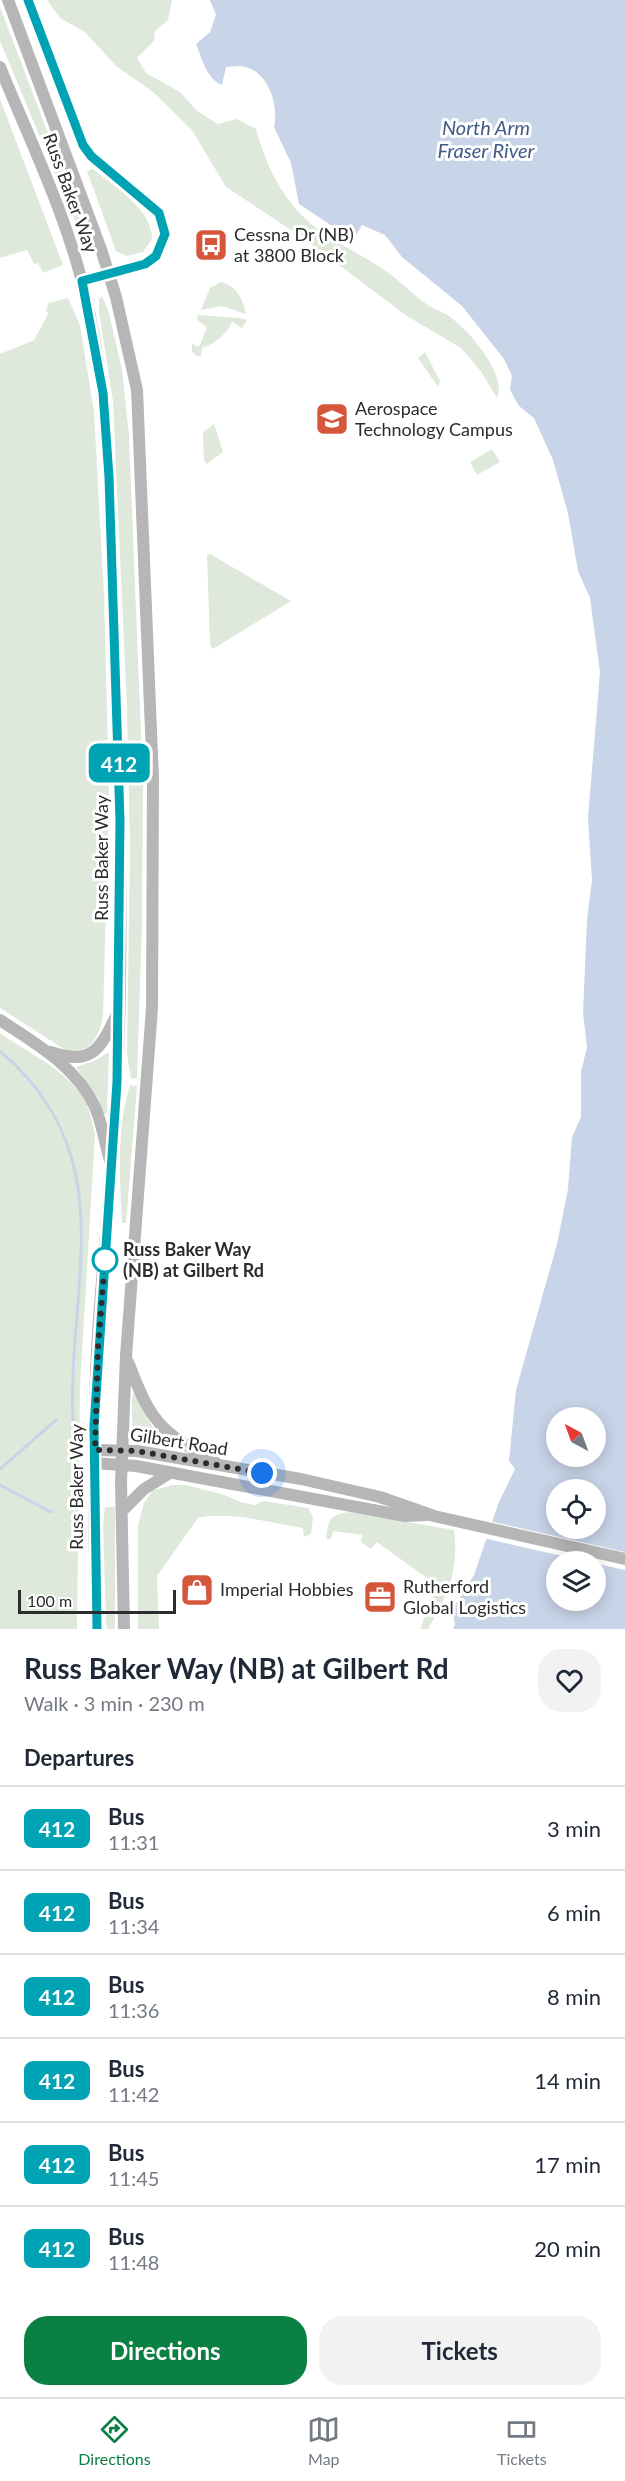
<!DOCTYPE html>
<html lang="en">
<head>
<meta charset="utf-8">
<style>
	:root { --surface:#fff; --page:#f2f2f3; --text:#1f2937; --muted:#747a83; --line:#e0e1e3; --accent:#0b8043 }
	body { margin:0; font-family:Lato,sans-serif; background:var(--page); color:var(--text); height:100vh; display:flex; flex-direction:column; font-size:22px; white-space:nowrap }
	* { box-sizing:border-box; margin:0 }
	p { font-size:20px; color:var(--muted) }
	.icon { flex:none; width:33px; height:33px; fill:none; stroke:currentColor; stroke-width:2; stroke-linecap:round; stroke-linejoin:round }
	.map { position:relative; height:1629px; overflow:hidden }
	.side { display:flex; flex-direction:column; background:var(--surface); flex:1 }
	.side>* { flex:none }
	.badge { padding:0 12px; border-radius:9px; font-size:21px; line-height:39px }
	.needle { width:39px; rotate:319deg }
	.controls { position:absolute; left:546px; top:1407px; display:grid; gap:12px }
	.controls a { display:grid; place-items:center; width:60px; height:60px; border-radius:50%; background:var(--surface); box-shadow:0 3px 15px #0003; font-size:30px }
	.scale { position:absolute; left:18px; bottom:15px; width:158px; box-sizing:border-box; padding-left:6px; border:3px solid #2c2c2c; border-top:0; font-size:16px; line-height:21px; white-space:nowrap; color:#2c2c2c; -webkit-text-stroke:4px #fff; paint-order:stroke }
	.you { position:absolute; width:30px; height:30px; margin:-15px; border:4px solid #fff; border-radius:50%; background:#1a73e8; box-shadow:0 0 0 9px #1a73e833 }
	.map>.badge { position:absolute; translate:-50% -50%; box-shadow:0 0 0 3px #fff }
	h2 { padding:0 24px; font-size:22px; line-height:54px }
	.round { display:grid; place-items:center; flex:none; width:63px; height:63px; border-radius:24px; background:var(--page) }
	.overview { display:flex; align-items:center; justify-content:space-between; height:102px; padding:0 24px }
	h1 { font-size:28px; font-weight:700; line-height:45px }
	.cta { display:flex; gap:12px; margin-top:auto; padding:12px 24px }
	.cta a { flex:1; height:69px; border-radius:24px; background:var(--accent); color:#fff; font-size:24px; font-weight:700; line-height:69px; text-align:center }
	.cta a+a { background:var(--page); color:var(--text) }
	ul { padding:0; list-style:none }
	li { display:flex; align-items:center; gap:18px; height:84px; padding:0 24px; border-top:2px solid var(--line) }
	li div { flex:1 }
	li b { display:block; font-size:22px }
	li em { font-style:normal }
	li .badge { min-width:66px; font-weight:700; text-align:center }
	.dock { display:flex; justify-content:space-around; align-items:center; height:84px; border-top:2px solid var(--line); background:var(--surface); font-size:16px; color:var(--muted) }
	.dock a { display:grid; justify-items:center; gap:3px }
	.dock .on { color:var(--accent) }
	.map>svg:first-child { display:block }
	.green { fill:#dfe9db }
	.water { fill:#c8d4e8; fill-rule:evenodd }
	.pier { fill:#fff }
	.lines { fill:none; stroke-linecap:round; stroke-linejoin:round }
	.stream { stroke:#c8d4e8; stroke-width:3 }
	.street { stroke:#c9c9c9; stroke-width:9 }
	.secondary { stroke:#b6b6b6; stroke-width:12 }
	.line-casing { stroke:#fff; stroke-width:14 }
	.line { stroke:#00a3b4; stroke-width:9 }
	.walk { stroke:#2c2c2c; stroke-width:6; stroke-dasharray:0 10.8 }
	.stop-dot { fill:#fff; stroke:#00a3b4; stroke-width:3 }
	.labels { text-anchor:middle; stroke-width:6; stroke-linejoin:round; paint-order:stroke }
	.street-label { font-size:18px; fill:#2c2c2c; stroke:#fff }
	.poi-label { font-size:18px; fill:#2c2c2c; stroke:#fff; text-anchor:start }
	.stop-label { font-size:18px; font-weight:bold; fill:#2c2c2c; stroke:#fff; text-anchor:start }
	.water-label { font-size:20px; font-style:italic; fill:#425b87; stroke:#fff }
</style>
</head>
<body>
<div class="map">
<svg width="625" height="1629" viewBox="0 0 625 1629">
	<rect width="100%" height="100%" fill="#fff"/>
	<g class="green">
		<path d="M 47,0 L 172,0 L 168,20 L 155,31 L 154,41 L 137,58 L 146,73 L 180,92 L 197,111 L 218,124 L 237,119 L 256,129 C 266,165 281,197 309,222 C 331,241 359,253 383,269 C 398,279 410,292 425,303 C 432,309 442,311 449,316 C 468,329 508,375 497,398 L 480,370 L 461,348 L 407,316 L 303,238 L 226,187 L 192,130 L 153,92 L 116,66 L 85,32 L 60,18 Z"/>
		<polygon points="0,7 88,238 90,244 87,250 0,41"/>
		<polygon points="0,99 63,265 43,273 38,263 34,264 27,250 0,258"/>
		<path d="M 93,169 C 113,186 153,209 152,239 L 143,252 L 127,256 L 116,251 L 87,171 Z"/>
		<path d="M 221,282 C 237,286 243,299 246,314 L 221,306 L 201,310 L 210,288 Z"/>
		<polygon points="102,296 109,313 122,370 129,435 143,784 142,924 137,1078 131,1079 127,1054 130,847 127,709 113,401 99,312 99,299"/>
		<path d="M 68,298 L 80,325 L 94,412 L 104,595 L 109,790 L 103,1017 C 98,1039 91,1053 67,1051 L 0,1008 L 0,354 L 34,340 L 48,314 L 46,310 L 49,303 Z"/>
		<path d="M 198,315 L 240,318 L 247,320 L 242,328 L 232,322 C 226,335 216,343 202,348 L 201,356 L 197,356 L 192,352 L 192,344 L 199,347 L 207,327 L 197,320 Z"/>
		<polygon points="425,352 440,381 438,387 418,358"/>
		<polygon points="214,424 223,452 207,464 204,461 203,432"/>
		<polygon points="492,449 500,462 477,475 470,462"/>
		<polygon points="210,554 291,601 213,649 210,645 207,555"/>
		<path d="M 0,1033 C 26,1051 60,1067 79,1092 C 89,1104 92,1121 95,1135 L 80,1386 L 77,1629 L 0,1629 Z"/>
		<polygon points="107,1053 109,1053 107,1112 104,1115 98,1099 76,1067 94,1061"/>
		<path d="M 130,1085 L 137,1086 L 126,1223 L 122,1223 C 120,1175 116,1131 130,1085 Z"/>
		<path d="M 134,1392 L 151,1425 L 171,1443 L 171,1447 C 140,1446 131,1440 132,1409 C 132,1403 131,1396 134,1392 Z"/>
		<path d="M 173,1485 L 186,1485 L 225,1495 L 240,1502 L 255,1505 L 264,1501 L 308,1508 L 313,1517 L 311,1534 L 304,1537 L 303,1528 C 271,1523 230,1511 198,1518 L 157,1576 L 159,1629 L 138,1629 L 138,1525 L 144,1503 L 153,1490 Z"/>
		<polygon points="105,1507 115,1507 115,1629 107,1629 106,1620 103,1525"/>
		<path d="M 349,1512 L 454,1530 C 459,1572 448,1593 428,1629 L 420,1629 L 435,1592 L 431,1581 L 377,1542 L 371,1549 L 361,1542 L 362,1535 L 333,1531 L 331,1539 L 326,1539 C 328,1520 329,1515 349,1512 Z"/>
	</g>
	<path class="water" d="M 210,0 L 625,0 L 625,1629 L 453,1629 L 455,1624 L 452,1610 L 474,1575 L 499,1502 L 515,1469 L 509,1461 L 516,1390 L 557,1244 L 568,1189 L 572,1137 L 581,1117 L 581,1072 L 587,1047 L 583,1013 L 587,920 L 592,880 L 588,818 L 600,672 L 590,598 L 578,571 L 568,513 L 553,460 L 534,418 L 519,406 L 510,390 L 512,376 L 504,359 L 462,306 L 402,257 L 385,235 L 362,225 L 353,240 L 299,204 L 291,163 L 274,127 C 279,107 269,72 245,67 C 240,65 232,67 226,67 L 222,85 C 207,79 202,59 196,44 L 210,32 L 216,15 ZM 556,1418 L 596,1418 L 596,1456 L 556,1456 ZM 556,1490 L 596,1490 L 596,1528 L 556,1528 ZM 556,1562 L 596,1562 L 596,1600 L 556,1600 Z"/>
	<polygon class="pier" points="489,1521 625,1552 625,1570 483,1538"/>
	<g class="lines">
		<g class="stream">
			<path d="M 0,1051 C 125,1158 67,1282 73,1420"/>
			<polyline points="0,1469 56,1420"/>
			<polyline points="0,1485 51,1512"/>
		</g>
		<path class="street" d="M 28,0 L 83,145 L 91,156 L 159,213 C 187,265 115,273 82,281"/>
		<g class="secondary">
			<polyline points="8,0 101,249 116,297 137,390 153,779 152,1008 126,1356 121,1482 124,1629"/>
			<path d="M 0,67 C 31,143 68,218 86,298 C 111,406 111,519 114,629 C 119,780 124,931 117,1082 C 113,1172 102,1261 97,1351 C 92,1444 94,1536 97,1629"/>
			<path d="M 0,1020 C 35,1043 76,1066 95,1107 C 102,1123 105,1143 110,1161"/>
			<path d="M 51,1052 C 92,1067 101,1048 117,1014"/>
			<path d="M 128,1362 C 151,1422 159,1431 215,1462"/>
			<polyline points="95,1450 137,1451 301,1479 380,1497 434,1516 625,1559"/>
			<polyline points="94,1463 136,1466 405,1516 427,1515"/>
			<polyline points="123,1510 144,1489 170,1473"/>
		</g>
	</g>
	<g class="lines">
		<defs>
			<polyline id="line" points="28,0 83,145 91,156 159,213 165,234 156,256 145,264 82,281 103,393 109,477 120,821 117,1082 94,1426 97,1629"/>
		</defs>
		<use href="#line" class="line-casing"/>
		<use href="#line" class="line"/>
		<polyline class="walk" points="105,1260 98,1348 95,1450 137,1451 262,1473"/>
	</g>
	<defs>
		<symbol id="bus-square" viewBox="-11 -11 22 22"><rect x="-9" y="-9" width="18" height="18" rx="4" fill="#d6563c" stroke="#fff"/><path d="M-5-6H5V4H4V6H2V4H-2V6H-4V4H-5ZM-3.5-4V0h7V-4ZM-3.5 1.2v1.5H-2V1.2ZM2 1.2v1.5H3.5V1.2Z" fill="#fff"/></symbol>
		<symbol id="university-square" viewBox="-11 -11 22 22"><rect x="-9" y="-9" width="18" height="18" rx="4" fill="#d6563c" stroke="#fff"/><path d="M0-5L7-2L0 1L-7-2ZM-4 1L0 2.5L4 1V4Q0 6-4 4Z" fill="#fff"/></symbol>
		<symbol id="shop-square" viewBox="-11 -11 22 22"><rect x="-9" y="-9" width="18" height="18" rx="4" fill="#d6563c" stroke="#fff"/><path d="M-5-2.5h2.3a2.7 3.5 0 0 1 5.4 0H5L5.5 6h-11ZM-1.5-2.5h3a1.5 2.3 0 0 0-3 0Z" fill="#fff"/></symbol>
		<symbol id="office-square" viewBox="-11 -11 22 22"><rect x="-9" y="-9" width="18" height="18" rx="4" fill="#d6563c" stroke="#fff"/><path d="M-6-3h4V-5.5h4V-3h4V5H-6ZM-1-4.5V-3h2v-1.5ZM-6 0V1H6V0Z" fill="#fff"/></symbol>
	</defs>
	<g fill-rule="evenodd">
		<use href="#bus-square" x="192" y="226" width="38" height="38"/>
		<use href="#university-square" x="313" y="400" width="38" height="38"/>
		<use href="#shop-square" x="178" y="1571" width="38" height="38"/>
		<use href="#office-square" x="361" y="1578" width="38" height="38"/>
	</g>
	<circle class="stop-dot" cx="105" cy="1260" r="12"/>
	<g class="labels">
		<g class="street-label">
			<text transform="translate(70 193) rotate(70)" y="6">Russ Baker Way</text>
			<text transform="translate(102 858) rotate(-90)" y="6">Russ Baker Way</text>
			<text transform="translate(179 1442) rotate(9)" y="6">Gilbert Road</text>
			<text transform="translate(77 1487) rotate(-90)" y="6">Russ Baker Way</text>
		</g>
		<g class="poi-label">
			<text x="234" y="241">Cessna Dr (NB)<tspan x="234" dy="21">at 3800 Block</tspan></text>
			<text x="355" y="415">Aerospace<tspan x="355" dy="21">Technology Campus</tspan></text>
			<text x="403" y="1593">Rutherford<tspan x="403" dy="21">Global Logistics</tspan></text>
			<text x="220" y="1596">Imperial Hobbies</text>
		</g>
		<g class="stop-label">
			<text x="123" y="1256">Russ Baker Way<tspan x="123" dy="21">(NB) at Gilbert Rd</tspan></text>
		</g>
		<g class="water-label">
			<text x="486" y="135">North Arm<tspan x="486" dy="23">Fraser River</tspan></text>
		</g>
	</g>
</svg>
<div class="controls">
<a><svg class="needle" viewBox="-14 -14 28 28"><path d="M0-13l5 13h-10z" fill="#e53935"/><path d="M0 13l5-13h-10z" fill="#747a83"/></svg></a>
<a><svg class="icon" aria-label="locate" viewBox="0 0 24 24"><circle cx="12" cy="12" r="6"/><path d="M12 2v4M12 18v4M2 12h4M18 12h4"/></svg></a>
<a><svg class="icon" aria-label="layers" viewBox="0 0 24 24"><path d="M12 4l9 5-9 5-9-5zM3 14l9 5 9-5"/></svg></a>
</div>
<div class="scale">100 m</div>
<div class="you" style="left:262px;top:1473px"></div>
<b class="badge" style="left:119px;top:763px;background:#00a3b4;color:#fff">412</b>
</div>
<section class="side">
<div class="overview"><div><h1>Russ Baker Way (NB) at Gilbert Rd</h1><p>Walk · 3 min · 230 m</p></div><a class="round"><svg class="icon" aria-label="heart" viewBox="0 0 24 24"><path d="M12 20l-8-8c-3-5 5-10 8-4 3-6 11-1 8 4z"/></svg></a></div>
<h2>Departures</h2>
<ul>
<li><span class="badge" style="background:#00a3b4;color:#fff">412</span><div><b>Bus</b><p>11:31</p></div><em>3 min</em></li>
<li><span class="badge" style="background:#00a3b4;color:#fff">412</span><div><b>Bus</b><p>11:34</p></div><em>6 min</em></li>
<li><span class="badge" style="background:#00a3b4;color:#fff">412</span><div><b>Bus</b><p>11:36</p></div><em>8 min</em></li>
<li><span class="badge" style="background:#00a3b4;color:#fff">412</span><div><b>Bus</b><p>11:42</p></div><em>14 min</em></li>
<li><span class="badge" style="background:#00a3b4;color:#fff">412</span><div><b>Bus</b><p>11:45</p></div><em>17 min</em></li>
<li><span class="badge" style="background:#00a3b4;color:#fff">412</span><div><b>Bus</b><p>11:48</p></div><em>20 min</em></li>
</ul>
<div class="cta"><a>Directions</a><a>Tickets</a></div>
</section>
<nav class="dock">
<a class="on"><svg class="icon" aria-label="directions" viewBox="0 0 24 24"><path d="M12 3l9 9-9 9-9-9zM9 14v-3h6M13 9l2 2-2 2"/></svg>Directions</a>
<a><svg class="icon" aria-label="map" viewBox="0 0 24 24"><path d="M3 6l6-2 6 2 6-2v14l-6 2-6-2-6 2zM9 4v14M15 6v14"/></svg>Map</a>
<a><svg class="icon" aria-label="tickets" viewBox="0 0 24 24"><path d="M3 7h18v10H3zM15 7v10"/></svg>Tickets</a>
</nav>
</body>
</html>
